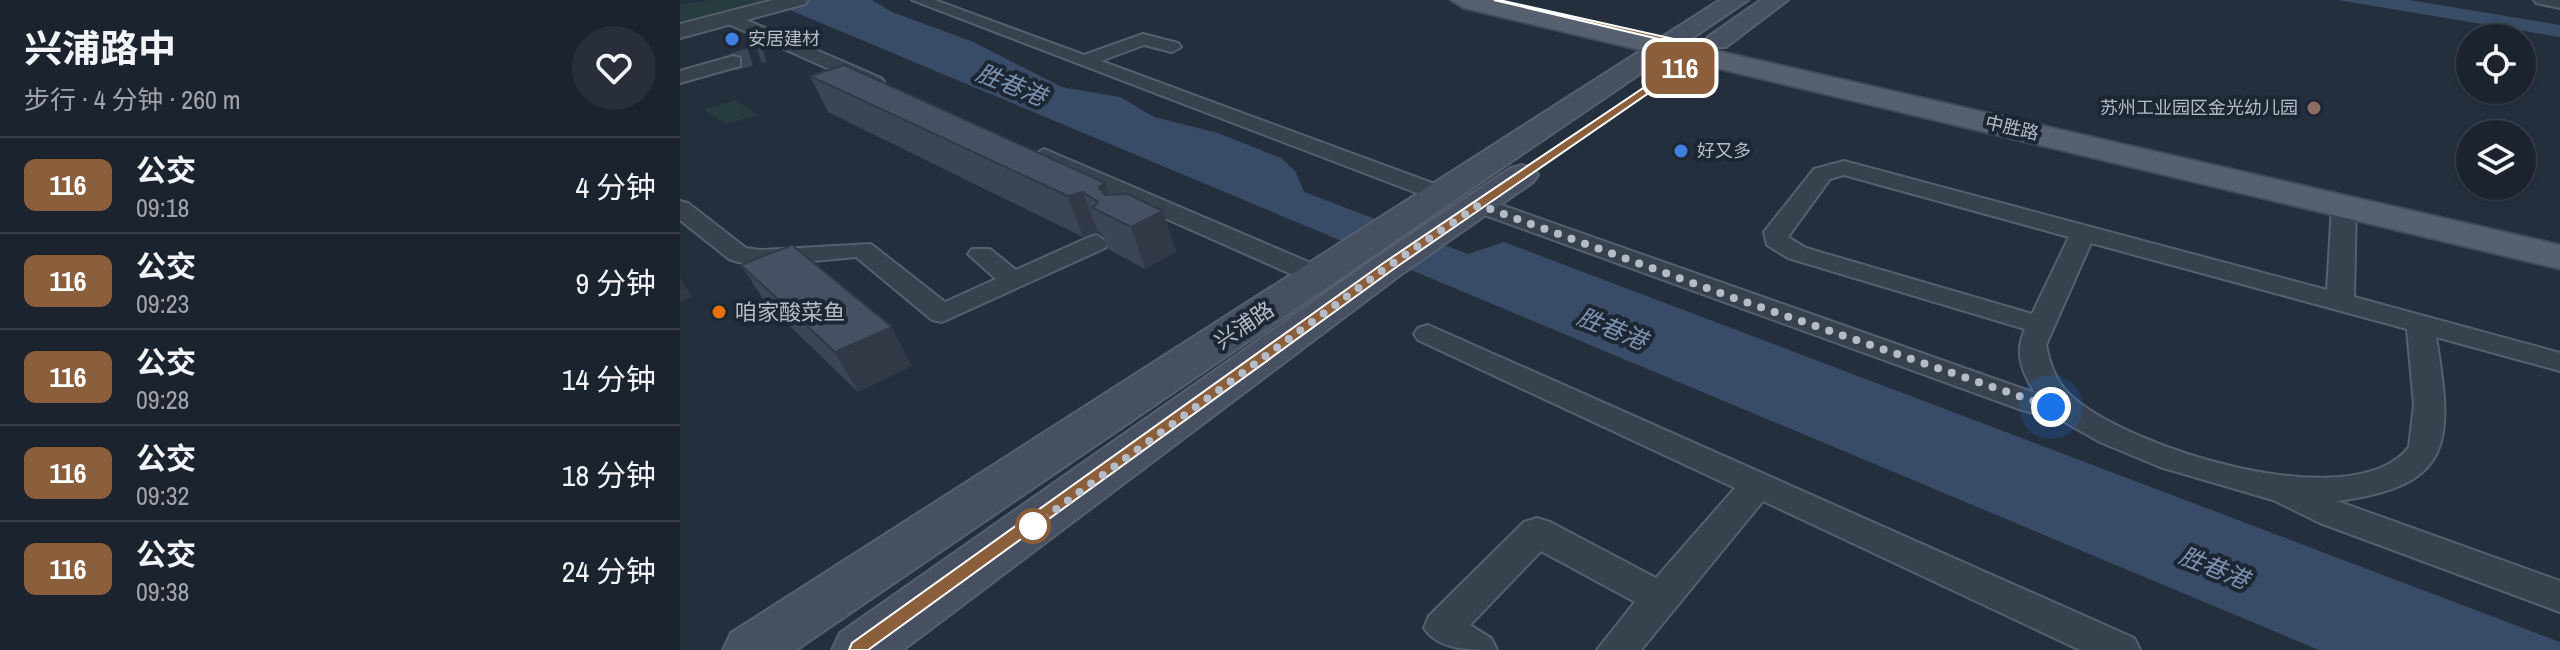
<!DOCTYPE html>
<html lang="zh">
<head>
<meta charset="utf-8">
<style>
	:root { --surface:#1b232e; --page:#282f3a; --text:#f1f3f6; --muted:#a0a4aa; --line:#39404a }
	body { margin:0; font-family:"Archivo Narrow","Noto Sans SC",sans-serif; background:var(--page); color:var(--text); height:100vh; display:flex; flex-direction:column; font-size:30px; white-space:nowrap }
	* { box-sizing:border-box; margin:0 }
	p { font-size:26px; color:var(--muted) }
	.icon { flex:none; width:44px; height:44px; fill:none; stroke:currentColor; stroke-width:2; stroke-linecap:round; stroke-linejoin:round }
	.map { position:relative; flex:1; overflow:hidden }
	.sheet { display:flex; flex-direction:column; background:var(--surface); width:680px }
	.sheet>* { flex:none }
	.badge { padding:0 16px; border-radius:12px; font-size:28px; line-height:52px }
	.controls { position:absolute; left:1776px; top:24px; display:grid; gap:16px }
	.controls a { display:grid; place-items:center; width:80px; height:80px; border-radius:50%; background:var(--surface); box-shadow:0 2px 6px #0004,0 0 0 2px var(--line); font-size:40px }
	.you { position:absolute; width:40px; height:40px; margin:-20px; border:6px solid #fff; border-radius:50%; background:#1a73e8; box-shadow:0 0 0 12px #1a73e833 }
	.map>.badge { position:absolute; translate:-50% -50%; box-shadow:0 0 0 4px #fff }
	.round { display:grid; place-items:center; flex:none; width:84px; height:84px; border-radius:42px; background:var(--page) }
	.headline { display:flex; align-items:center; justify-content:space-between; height:136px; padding:0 24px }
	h1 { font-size:38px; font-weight:700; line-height:60px }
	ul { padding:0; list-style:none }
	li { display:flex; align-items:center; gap:24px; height:96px; padding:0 24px; border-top:2px solid var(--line) }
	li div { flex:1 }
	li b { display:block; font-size:30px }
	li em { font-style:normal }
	li .badge { min-width:88px; font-weight:700; text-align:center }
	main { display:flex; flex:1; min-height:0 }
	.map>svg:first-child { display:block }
	.green { fill:#263c3f }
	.water { fill:#394c67 }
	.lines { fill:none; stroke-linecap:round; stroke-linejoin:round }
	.minor-tunnel { stroke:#3a4453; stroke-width:18; stroke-dasharray:18 9; stroke-linecap:butt }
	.minor-casing { stroke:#565f6c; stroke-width:4 }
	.tertiary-casing { stroke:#565f6c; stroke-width:4 }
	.secondary-casing { stroke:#565f6c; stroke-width:4 }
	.primary-casing { stroke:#414a57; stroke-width:4 }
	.minor { fill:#38414e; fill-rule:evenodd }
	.tertiary { fill:#38414e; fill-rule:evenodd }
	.secondary { fill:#465061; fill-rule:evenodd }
	.primary { fill:#56606e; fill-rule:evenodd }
	.wall { fill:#3b4654 }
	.shaded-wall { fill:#303945 }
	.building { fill:#455162; stroke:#303945; stroke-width:2 }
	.line { fill:#8b5e3c; stroke:#fff; stroke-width:2 }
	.walk { stroke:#b4bcc9; stroke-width:8; stroke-dasharray:0 14.4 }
	.shop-dot { fill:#3f7fe0; stroke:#1d2633; stroke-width:3 }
	.education-dot { fill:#8d6e63; stroke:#1d2633; stroke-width:3 }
	.food-dot { fill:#e8710a; stroke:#1d2633; stroke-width:3 }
	.stop-dot { fill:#fff; stroke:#8b5e3c; stroke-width:4 }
	.labels { text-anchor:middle; stroke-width:8; stroke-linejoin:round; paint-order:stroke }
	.far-poi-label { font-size:18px; fill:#b4bcc9; stroke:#1d2633; text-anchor:start }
	.far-street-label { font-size:18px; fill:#b4bcc9; stroke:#1d2633 }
	.poi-label { font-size:22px; fill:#b4bcc9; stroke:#1d2633; text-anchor:start }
	.street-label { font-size:22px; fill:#b4bcc9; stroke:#1d2633 }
	.water-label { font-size:24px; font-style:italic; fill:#7c92b1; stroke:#1d2633 }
</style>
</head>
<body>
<main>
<section class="sheet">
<div class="headline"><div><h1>兴浦路中</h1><p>步行 · 4 分钟 · 260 m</p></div><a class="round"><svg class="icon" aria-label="heart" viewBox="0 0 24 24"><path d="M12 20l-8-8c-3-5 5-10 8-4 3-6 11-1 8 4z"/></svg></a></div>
<ul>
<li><span class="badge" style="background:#8b5e3c;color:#fff">116</span><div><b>公交</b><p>09:18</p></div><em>4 分钟</em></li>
<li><span class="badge" style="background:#8b5e3c;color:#fff">116</span><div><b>公交</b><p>09:23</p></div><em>9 分钟</em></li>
<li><span class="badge" style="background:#8b5e3c;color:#fff">116</span><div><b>公交</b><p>09:28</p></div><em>14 分钟</em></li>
<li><span class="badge" style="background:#8b5e3c;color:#fff">116</span><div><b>公交</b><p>09:32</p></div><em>18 分钟</em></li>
<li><span class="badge" style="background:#8b5e3c;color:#fff">116</span><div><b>公交</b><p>09:38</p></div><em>24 分钟</em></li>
</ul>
</section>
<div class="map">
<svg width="1880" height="650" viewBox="0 0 1880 650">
	<rect width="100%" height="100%" fill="#242f3e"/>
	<g class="green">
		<polygon points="32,0 85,0 0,22 0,4"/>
		<polygon points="55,100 78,115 46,124 24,110"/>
	</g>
	<g class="water">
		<polygon points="86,0 192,0 212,12 291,41 382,87 440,97 474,117 538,133 601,158 615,171 624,192 788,254 824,242 1880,642 1880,650 1639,650"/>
		<polygon points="1658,0 1729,0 1880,25 1880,37"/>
	</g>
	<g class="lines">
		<polyline class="minor-tunnel" points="53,62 84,53"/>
		<defs>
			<g id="minor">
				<polygon points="232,0 255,0 404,55 463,34 498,43 501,47 492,52 464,45 421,61 771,190 775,195 771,200 755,200"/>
				<polygon points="1854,0 1880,0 1880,8 1856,3"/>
				<polygon points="50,13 201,78 204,82 194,88 187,86 44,22 44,14"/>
				<polygon points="53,56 60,58 60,66 0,83 0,71"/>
				<polygon points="364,149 647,270 651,276 647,282 629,282 356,161 353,156"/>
				<path d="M 1164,161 L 1647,290 L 1652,207 L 1656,202 L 1672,202 L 1676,207 L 1674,297 L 1880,353 L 1880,371 L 1756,337 C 1773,441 1775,486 1657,501 L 1880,581 L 1880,612 L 1640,523 L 1593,500 L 1480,467 L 1420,442 L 1381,420 L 1342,410 L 791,210 L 787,205 L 799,198 L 807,200 L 1355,393 C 1342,372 1334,353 1345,329 L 1108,258 L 1087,245 L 1084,232 L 1134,169 ZM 1164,175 L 1389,237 L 1352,314 L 1126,248 L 1108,237 L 1150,179 ZM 1411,243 L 1727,329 L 1734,405 L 1729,447 C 1673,520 1443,447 1389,394 C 1375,380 1370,364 1366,345 Z"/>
				<polygon points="0,201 8,203 66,248 80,250 191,244 265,302 316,279 288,254 292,249 310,249 336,270 407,238 416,235 429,243 425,248 262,322 252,320 176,257 80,266 58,262 49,259 0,220"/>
				<path d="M 748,325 L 1454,638 L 1460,650 L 1400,650 L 1083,501 L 961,650 L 917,650 L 955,602 L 861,551 L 790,625 L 811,638 L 817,650 C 789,650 758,650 744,628 L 749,616 L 844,522 L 857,518 L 870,522 L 976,578 L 1055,488 L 738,340 L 734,334 L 738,328 Z"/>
			</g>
			<polygon id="tertiary" points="93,0 128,0 125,4 0,38 0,24"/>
			<g id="secondary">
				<polygon points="1040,0 1068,0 116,650 43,650 51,633"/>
				<polygon points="1081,0 1108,0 1046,47 1028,47 1024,42 1028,37"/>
				<polygon points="842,165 853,168 858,175 853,182 723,273 223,650 152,650 160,633 697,257 831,168"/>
			</g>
			<polygon id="primary" points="771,0 817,0 1880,245 1880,269 784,8"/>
		</defs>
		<use href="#minor" class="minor-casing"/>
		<use href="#tertiary" class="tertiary-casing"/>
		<use href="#secondary" class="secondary-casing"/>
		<use href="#primary" class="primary-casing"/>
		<use href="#minor" class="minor"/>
		<use href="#tertiary" class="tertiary"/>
		<use href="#secondary" class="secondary"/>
		<use href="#primary" class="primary"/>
	</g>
	<g class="wall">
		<polygon points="130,76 425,183 429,195 483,211 496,252 465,269 428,249 423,236 418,232 403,237 148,112"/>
		<polygon points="61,265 232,366 178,392 85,302"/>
	</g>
	<g class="shaded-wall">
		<polygon points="425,183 438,220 419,187"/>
		<polygon points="403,192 418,232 403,237 388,196"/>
		<polygon points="483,211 496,252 465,269 451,227"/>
		<polygon points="0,278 12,297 0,302"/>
		<polygon points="212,327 232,366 178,392 155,352"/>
	</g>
	<g class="building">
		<polygon points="164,65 425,183 419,187 425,195 448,194 483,211 451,227 413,208 418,202 403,192 388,196 130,76"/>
		<polygon points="112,245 212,327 155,352 61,265"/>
	</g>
	<polygon class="line" points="814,0 819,0 1034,48 715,268 188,650 169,650 172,643 705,262 1021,49"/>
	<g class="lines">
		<polyline class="walk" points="353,526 710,265 799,205 1054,298 1371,407"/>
	</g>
	<g class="shop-dot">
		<circle cx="52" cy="39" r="8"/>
		<circle cx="1001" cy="151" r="8"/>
	</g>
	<circle class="education-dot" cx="1634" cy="108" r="8"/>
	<circle class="food-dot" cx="39" cy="312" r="8"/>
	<circle class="stop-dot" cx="353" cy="526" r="16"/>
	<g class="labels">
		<g class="far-poi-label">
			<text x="68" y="45">安居建材</text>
			<text x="1618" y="114" text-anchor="end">苏州工业园区金光幼儿园</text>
			<text x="1017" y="157">好又多</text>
		</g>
		<g class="far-street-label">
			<text transform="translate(1332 128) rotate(13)" y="6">中胜路</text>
		</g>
		<g class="poi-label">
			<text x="55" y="320">咱家酸菜鱼</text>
		</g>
		<g class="street-label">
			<text transform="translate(564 325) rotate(-34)" y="8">兴浦路</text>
		</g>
		<g class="water-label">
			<text transform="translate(331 85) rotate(22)" y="8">胜巷港</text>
			<text transform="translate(932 329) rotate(22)" y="8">胜巷港</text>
			<text transform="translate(1534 568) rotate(22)" y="8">胜巷港</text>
		</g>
	</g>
</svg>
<div class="controls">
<a><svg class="icon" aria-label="locate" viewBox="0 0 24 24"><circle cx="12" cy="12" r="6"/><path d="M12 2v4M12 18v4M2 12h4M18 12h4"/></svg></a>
<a><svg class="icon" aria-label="layers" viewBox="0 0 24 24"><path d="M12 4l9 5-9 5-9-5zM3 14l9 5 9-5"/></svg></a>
</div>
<div class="you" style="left:1371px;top:407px"></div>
<b class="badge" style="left:1000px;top:68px;background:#8b5e3c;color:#fff">116</b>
</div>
</main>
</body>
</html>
